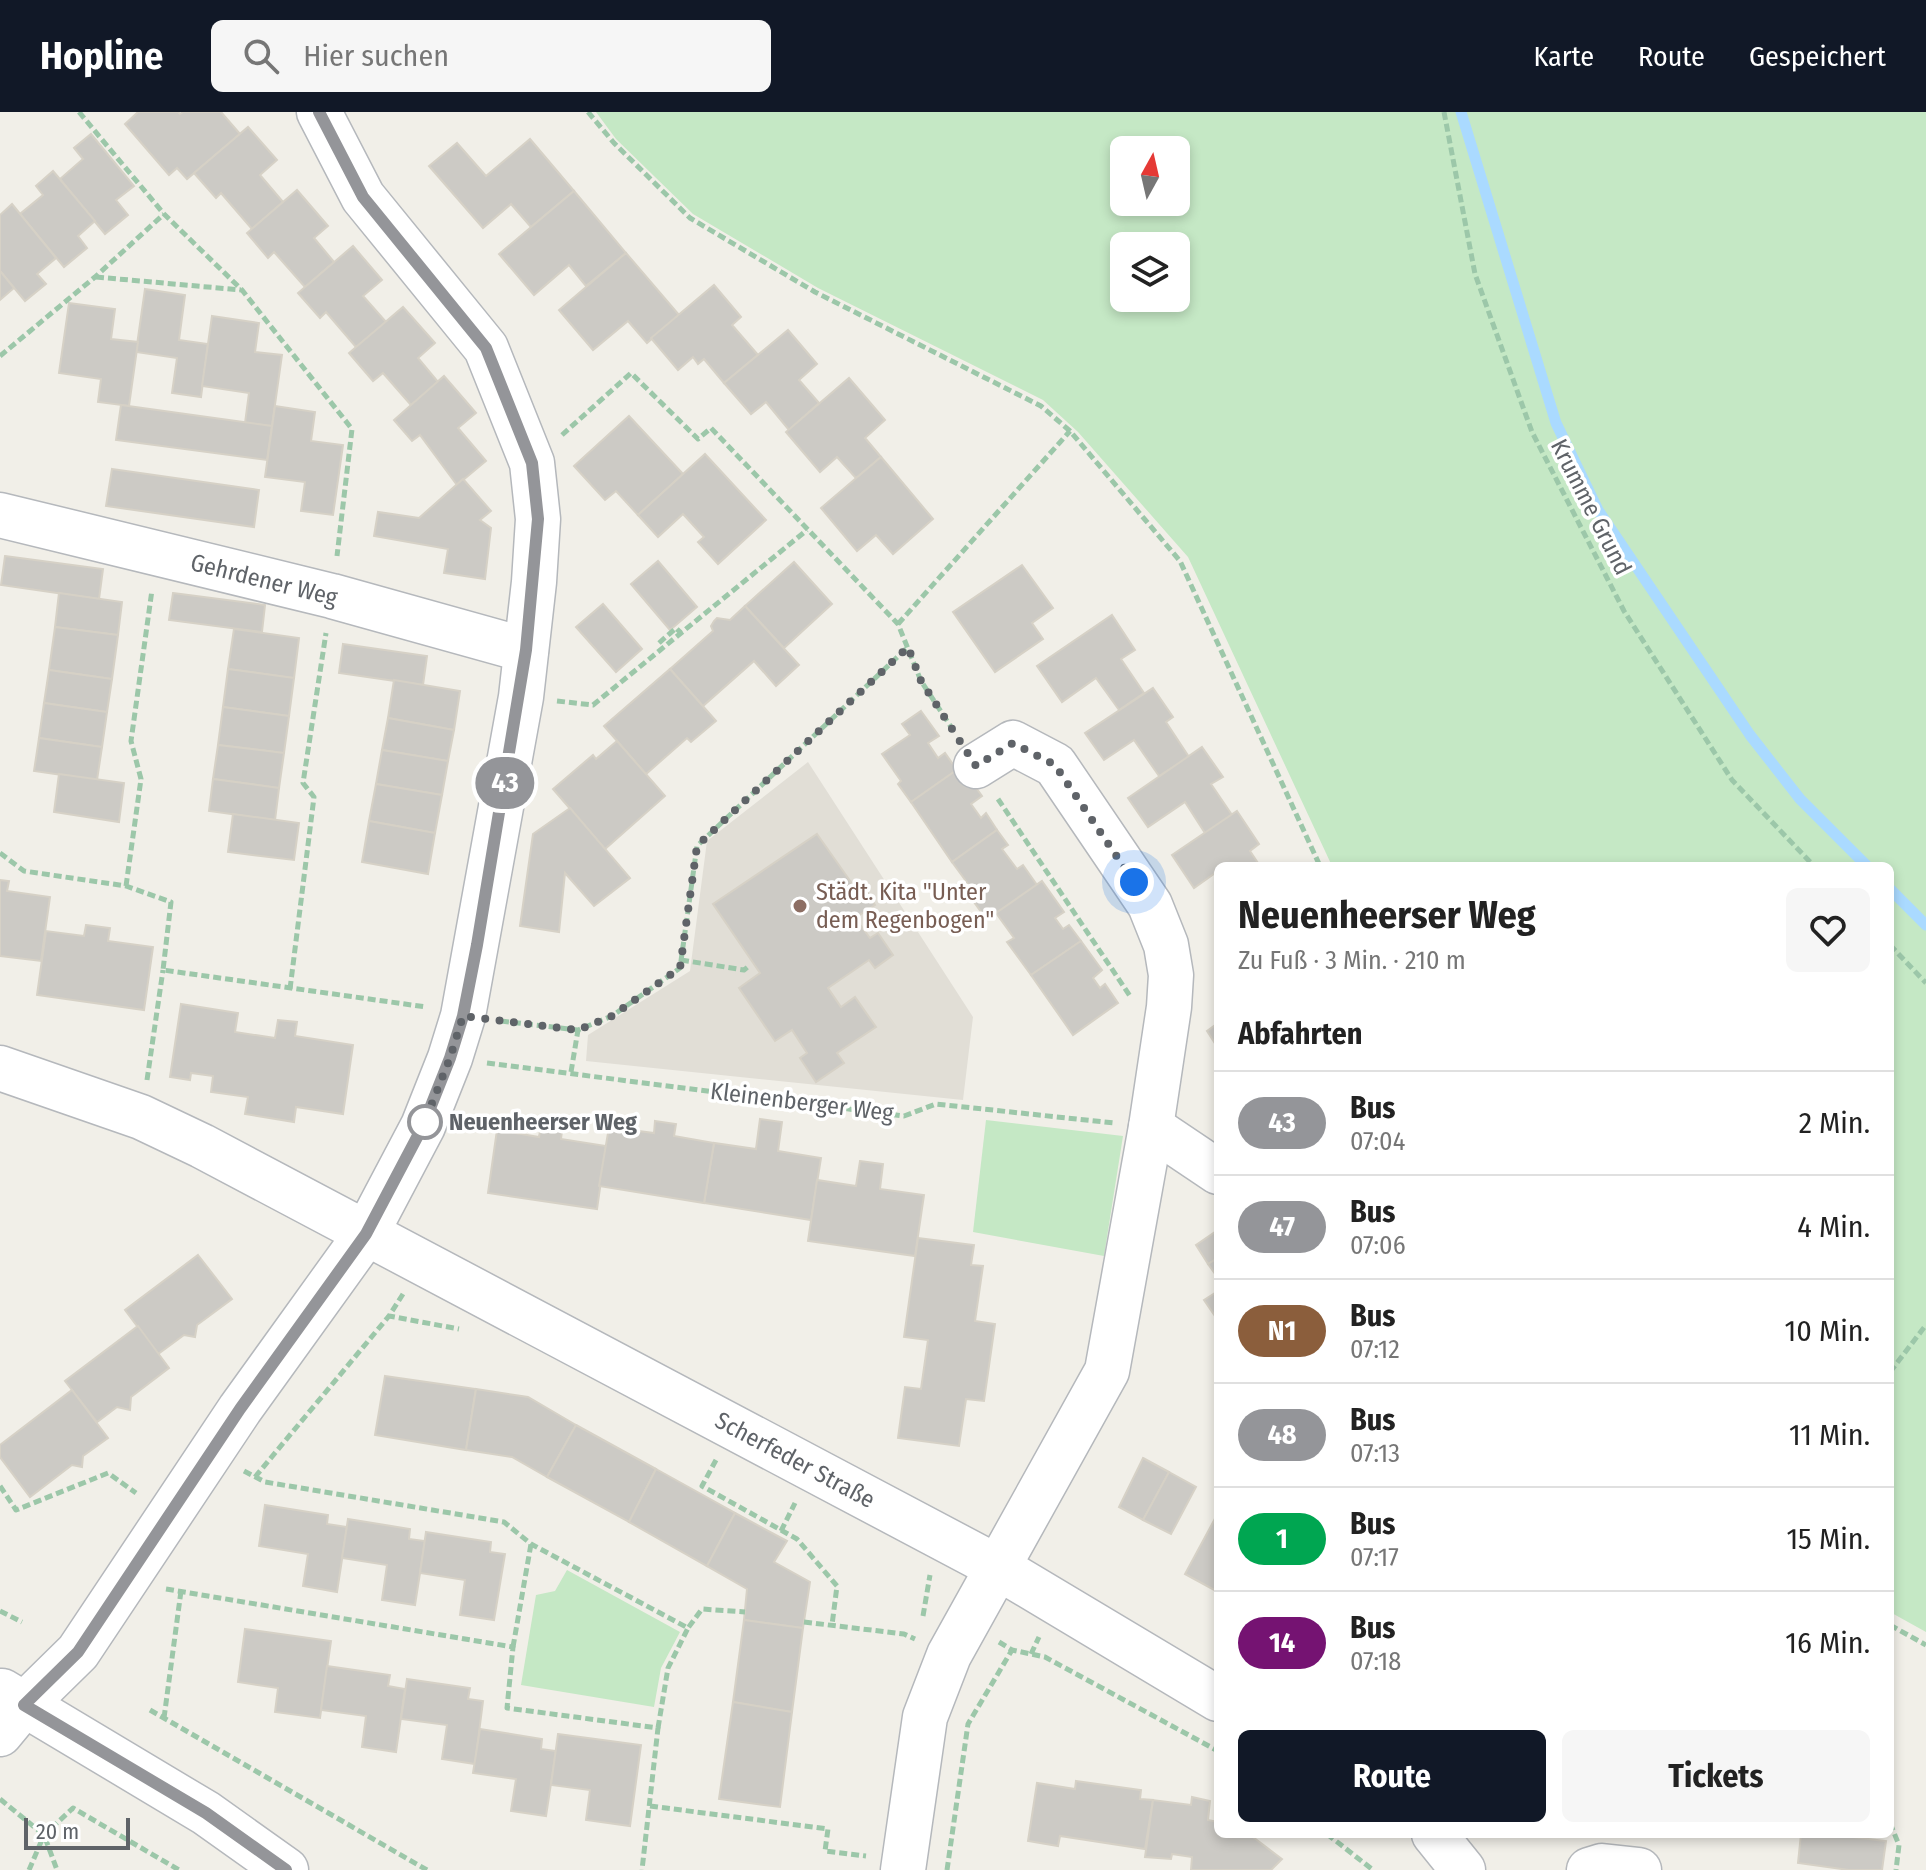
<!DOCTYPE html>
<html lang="de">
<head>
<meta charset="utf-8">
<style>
	:root { --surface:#fff; --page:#f6f6f6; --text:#222; --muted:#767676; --line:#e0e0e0; --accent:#111827 }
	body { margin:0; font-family:"Fira Sans Condensed",sans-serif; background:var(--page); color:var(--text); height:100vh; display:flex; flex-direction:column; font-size:30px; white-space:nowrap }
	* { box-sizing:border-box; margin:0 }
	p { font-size:26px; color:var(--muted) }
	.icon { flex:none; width:44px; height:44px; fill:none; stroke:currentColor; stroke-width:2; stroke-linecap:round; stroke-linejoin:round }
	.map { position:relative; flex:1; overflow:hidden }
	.details { position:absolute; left:1214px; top:750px; width:680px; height:976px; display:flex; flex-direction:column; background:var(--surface); border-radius:12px; box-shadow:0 4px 12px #0003 }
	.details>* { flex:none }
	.badge { padding:0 16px; border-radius:26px; font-size:28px; line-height:52px }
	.needle { width:52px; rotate:8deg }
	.tools { position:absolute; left:1110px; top:24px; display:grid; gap:16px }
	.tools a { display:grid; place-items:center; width:80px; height:80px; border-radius:12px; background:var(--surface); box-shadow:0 4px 12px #0003; font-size:40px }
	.scale { position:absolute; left:24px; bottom:20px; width:106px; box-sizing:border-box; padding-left:8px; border:4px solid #5f6368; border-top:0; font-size:22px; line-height:28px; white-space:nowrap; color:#5f6368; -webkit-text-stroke:6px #fff; paint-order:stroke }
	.you { position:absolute; width:40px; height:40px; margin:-20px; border:6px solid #fff; border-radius:50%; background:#1a73e8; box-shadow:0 0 0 12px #1a73e833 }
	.map>.badge { position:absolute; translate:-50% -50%; box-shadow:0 0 0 4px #fff }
	h2 { padding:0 24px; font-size:30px; line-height:72px }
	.round { display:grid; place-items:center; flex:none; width:84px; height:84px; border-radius:12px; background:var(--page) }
	.head { display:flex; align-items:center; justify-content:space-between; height:136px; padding:0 24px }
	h1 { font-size:38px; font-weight:700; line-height:60px }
	.primary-button { display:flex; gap:16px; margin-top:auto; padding:16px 24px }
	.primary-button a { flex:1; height:92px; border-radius:12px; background:var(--accent); color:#fff; font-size:32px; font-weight:700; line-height:92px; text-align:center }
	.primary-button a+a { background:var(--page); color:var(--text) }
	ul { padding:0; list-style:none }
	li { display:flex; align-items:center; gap:24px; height:104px; padding:0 24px; border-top:2px solid var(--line) }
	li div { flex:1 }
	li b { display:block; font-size:30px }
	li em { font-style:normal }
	li .badge { min-width:88px; font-weight:700; text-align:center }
	header { display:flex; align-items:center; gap:48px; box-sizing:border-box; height:112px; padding:0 40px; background:var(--accent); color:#fff }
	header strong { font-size:38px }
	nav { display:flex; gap:44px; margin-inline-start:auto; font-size:28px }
	.search { width:560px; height:72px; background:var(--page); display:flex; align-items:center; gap:20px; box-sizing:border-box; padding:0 28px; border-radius:12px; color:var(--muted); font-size:30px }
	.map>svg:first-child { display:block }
	.education { fill:#e1ded6 }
	.green { fill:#c5e8c5; fill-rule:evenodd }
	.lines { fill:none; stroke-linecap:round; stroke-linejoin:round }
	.stream { stroke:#aadaff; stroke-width:11 }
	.building { fill:#cccac5; stroke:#d6d1c6; stroke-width:2 }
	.minor-casing { stroke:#b5b8bc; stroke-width:47 }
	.path { stroke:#9cc7a9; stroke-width:5; stroke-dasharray:8 4; stroke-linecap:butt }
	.minor { stroke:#fff; stroke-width:44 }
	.line-casing { stroke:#fff; stroke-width:18 }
	.line { stroke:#949599; stroke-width:12 }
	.walk { stroke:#5f6368; stroke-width:8; stroke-dasharray:0 14.4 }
	.education-dot { fill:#8d6e63; stroke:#fff; stroke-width:3 }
	.stop-dot { fill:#fff; stroke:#949599; stroke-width:4 }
	.labels { text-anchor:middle; stroke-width:7; stroke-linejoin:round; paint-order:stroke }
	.street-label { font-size:24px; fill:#5f6368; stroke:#fff }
	.education-label { font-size:24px; fill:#785e54; stroke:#fff; text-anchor:start }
	.stop-label { font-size:24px; font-weight:bold; fill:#5f6368; stroke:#fff; text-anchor:start }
</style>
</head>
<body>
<header>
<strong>Hopline</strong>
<div class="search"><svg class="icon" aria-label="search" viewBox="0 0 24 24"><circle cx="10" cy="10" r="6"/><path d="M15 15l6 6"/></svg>Hier suchen</div>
<nav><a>Karte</a><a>Route</a><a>Gespeichert</a></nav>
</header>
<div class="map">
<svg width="1926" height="1758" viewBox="0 0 1926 1758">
	<rect width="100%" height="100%" fill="#f1efe8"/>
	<polygon class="education" points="808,650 973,905 963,988 586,949 588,923 690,859 707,729"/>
	<g class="green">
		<path d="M 596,0 L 1926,0 L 1926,1520 L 1890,1500 L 1890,754 L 1332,754 L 1188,445 L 1078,320 L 1043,288 L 818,176 L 693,102 L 616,27 ZM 1124,38 L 1176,38 L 1176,90 L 1124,90 ZM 1124,134 L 1176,134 L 1176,186 L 1124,186 Z"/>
		<polygon points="986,1008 1123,1024 1104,1144 973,1120"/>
		<polygon points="567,1458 680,1520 661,1556 654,1595 521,1573 536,1483 555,1479"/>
	</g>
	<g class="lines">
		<g class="stream">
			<polyline points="1461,0 1556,311 1598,398 1750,623 1800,687 1867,754"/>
			<polyline points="1890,777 1926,813"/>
		</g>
	</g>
	<g class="building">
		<polygon points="138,0 178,0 180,2 183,0 221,0 240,22 187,67 177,56 169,63 125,12"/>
		<polygon points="248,15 277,48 260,63 283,90 252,117 221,81 216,86 194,61"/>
		<polygon points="91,22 134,74 116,88 128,103 105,122 60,67 83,47 74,36"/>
		<polygon points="530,27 574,79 531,115 511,92 483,116 429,54 457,31 486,64"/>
		<polygon points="53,59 95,109 78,124 87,136 64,155 20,102 43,83 36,74"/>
		<polygon points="297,78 328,114 314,126 334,150 305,175 274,140 268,146 247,121"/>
		<polygon points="574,79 626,141 586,174 569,153 534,183 499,142"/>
		<polygon points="12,92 56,146 37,162 46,172 25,189 0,159 0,103"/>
		<polygon points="353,134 382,168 363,184 386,210 356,235 326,200 320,206 298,181"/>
		<polygon points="626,141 679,203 647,231 628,209 593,238 559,198"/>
		<polygon points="0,159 14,176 0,188"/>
		<polygon points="714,173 741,205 732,213 758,243 724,271 704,247 698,252 693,245 678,258 651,226"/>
		<polygon points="145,177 185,183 179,228 208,232 201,285 172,281 177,246 136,240"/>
		<polygon points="69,191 115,197 111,227 138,230 129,294 98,290 101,267 59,261"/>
		<polygon points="403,195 435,231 418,246 438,270 411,293 383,261 373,269 349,241"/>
		<polygon points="212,204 259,211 255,240 282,243 272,314 245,311 249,281 202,274"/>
		<polygon points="788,218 817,252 799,268 819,291 789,318 766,290 751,302 724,271"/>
		<polygon points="444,264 476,301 458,316 486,349 457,373 420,323 412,329 394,308"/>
		<polygon points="849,266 885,308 865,326 881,345 856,366 837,345 820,360 786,320"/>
		<polygon points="121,293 272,314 267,348 116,328"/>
		<polygon points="275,294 315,300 311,329 343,333 333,403 301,399 305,370 265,365"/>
		<polygon points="629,304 683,362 638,403 616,379 605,388 574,354"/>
		<polygon points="705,342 766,408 718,452 698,430 704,425 683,402 658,425 638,403"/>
		<polygon points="881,345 933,407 893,442 876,423 857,439 821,396"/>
		<polygon points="112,357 259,378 254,415 106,394"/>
		<polygon points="463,367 491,399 480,408 491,416 485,467 444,461 448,437 374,424 378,400 419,406"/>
		<polygon points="5,444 103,457 99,487 1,473"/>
		<polygon points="658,449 697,495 670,518 631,472"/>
		<polygon points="794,450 832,492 784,536 745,494"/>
		<polygon points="1022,453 1053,496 1032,511 1043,527 995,560 953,500"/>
		<polygon points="59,481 122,490 118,523 55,515"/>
		<polygon points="173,481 265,493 262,520 169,508"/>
		<polygon points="603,492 642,537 616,560 576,515"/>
		<polygon points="745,494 799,553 776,574 754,549 703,594 670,557 713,519 711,514 714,509 717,506 730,508"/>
		<polygon points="1112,503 1135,538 1121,547 1144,581 1119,598 1096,566 1062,590 1037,554"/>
		<polygon points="55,515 118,523 112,567 49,558"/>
		<polygon points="234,517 299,526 294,566 228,557"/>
		<polygon points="343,532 427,544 423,573 339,561"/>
		<polygon points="228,557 294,566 289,604 223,595"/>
		<polygon points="670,557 716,609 691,630 687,626 646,662 604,614"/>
		<polygon points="49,558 112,567 107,600 44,591"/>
		<polygon points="394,568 460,579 454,618 388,606"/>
		<polygon points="1153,576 1173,605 1166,610 1189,645 1159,664 1134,628 1104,648 1085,621"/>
		<polygon points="44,591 107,600 102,635 39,626"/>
		<polygon points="223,595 289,604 284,641 218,633"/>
		<polygon points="921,599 939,624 928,631 938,646 945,641 957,658 911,690 898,672 901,669 882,642 910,623 902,612"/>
		<polygon points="388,606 454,618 448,649 382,638"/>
		<polygon points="39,626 102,635 97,668 34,659"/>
		<polygon points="617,629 665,684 605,737 553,677 593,643 596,647"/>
		<polygon points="218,633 284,641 279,676 213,667"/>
		<polygon points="1202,635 1223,665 1211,672 1232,703 1205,721 1185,690 1148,715 1128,686"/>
		<polygon points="382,638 448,649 442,683 376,672"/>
		<polygon points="961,655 982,684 971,692 981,706 986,701 997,718 952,750 911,690"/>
		<polygon points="59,662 124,671 119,710 54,700"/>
		<polygon points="213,667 279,676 275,708 209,699"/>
		<polygon points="376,672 442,683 435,721 369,709"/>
		<polygon points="570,696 630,766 594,794 565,761 559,820 520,814 533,722"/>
		<polygon points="1237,699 1259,732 1250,739 1260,754 1218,754 1218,759 1194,776 1172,743"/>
		<polygon points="233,702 299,711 294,748 228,740"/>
		<polygon points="369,709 435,721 428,762 362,750"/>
		<polygon points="997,718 1008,733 1002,737 1017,757 1023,753 1037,773 987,808 966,779 971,776 952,750"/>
		<polygon points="817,722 853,773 860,769 875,793 855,806 870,826 878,821 893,843 875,856 869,848 828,876 841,895 855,885 876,915 837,941 844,951 816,970 800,946 807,941 792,918 775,929 739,876 760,861 713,792"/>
		<polygon points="0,768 9,769 7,779 50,785 41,849 0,844"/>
		<polygon points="1042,769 1064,800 1055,806 1063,817 1069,813 1081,829 1031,863 1007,830 1014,826 996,801"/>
		<polygon points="86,813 110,816 108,829 153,835 144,898 37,883 46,819 84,824"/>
		<polygon points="1081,829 1102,858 1093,866 1100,876 1105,872 1118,891 1073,923 1031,863"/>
		<polygon points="181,892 238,901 235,920 275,926 278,908 297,910 295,924 353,933 343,1002 296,995 294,1010 245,1002 248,985 211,980 213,964 191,961 190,968 170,965"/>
		<polygon points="1218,911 1218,936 1207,919"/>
		<polygon points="760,1007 782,1010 778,1039 821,1046 811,1108 704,1091 714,1031 756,1037"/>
		<polygon points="542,1008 563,1011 561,1027 606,1034 597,1097 488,1081 497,1018 539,1025"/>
		<polygon points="655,1009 676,1012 674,1024 714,1031 704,1091 599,1074 609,1015 654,1021"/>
		<polygon points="860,1049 883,1052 880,1077 924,1083 915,1144 808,1129 817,1068 856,1074"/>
		<polygon points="1218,1118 1218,1146 1208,1152 1196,1133"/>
		<polygon points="918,1126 974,1133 971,1153 983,1154 975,1209 995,1212 984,1289 966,1287 959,1334 898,1326 905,1275 921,1277 928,1228 904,1225"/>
		<polygon points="198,1143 232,1187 197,1213 195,1225 184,1223 158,1242 125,1198"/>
		<polygon points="1218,1146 1218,1166 1208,1152"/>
		<polygon points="1218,1179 1218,1203 1215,1204 1204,1188"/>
		<polygon points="138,1214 169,1256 131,1285 130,1298 117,1295 97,1310 65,1269"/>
		<polygon points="385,1264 476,1277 466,1338 375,1323"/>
		<polygon points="476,1277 528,1285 576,1313 547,1365 512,1345 466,1338"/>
		<polygon points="72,1278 108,1326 83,1344 82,1355 72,1353 30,1385 0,1345 0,1333"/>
		<polygon points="576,1313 656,1357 629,1410 547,1365"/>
		<polygon points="1143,1346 1169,1360 1143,1408 1119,1395"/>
		<polygon points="656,1357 735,1401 707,1454 629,1410"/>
		<polygon points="1169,1360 1196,1375 1171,1422 1143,1408"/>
		<polygon points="265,1393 328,1403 327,1412 347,1415 337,1480 303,1474 308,1442 259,1434"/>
		<polygon points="735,1401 787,1429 774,1450 810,1470 803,1516 744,1508 747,1477 707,1454"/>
		<polygon points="1218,1401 1218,1480 1185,1462"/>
		<polygon points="348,1407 410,1417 409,1427 425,1429 415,1493 382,1488 387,1453 342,1446"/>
		<polygon points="426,1420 491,1430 490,1440 505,1442 494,1508 460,1503 465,1468 420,1461"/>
		<polygon points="744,1508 803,1516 792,1600 733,1590"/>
		<polygon points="245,1517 331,1529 320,1606 275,1600 278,1576 238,1570"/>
		<polygon points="327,1554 390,1563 388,1574 405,1577 396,1640 362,1635 366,1604 321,1598"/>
		<polygon points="407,1567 470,1576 468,1587 483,1589 475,1652 442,1647 447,1613 401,1607"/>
		<polygon points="733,1590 792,1600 780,1695 719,1687"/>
		<polygon points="480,1617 542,1627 541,1637 556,1639 546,1704 511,1699 516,1667 473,1661"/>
		<polygon points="558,1622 641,1633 630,1714 586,1708 590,1678 551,1673"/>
		<polygon points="1076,1669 1141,1678 1140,1687 1153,1688 1145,1737 1060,1724 1058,1734 1028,1729 1037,1671 1075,1677"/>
		<polygon points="1192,1685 1210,1689 1208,1708 1218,1710 1218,1722 1249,1722 1282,1747 1271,1758 1191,1758 1192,1745 1172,1742 1171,1747 1145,1745 1153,1688 1191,1693"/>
		<polygon points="1801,1722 1828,1722 1886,1729 1882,1758 1849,1758 1798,1751"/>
	</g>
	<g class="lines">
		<defs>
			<g id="minor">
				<polyline points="0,403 332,484 526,538"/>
				<polyline points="0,956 141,1005 202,1034 999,1456 1218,1587"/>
				<polyline points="1151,1015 1218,1060"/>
				<polyline points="2,1579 206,1701 286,1758"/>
				<polyline points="0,1622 24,1593 78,1540 240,1297 366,1122 423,1014 450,946 463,904 521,585 534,470 538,407 532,351 486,236 363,85 319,0"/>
				<polyline points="1434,1722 1463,1758"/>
				<polyline points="903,1758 925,1605 949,1543 1107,1259 1151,1015 1169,895 1171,863 1166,833 1150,793 1055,653 1013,631 976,654"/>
				<polyline points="1589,1758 1602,1754 1639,1758"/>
			</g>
		</defs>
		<use href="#minor" class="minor-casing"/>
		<g class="path">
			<polyline points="79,0 164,102 242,178 352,317 337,444"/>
			<polyline points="588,0 614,31 690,106 815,180 1041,294 1070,319 1180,449 1320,754"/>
			<polyline points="1444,0 1475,162 1532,320 1624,499 1732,668 1814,754"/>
			<polyline points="96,165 241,178"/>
			<polyline points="0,244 95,165 164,102"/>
			<polyline points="562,323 631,261 698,327 711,316 898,512 921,569 955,621"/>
			<polyline points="898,512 1070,319"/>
			<polyline points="659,531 676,516 681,521"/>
			<polyline points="557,589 593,593 807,418"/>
			<polyline points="998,687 1130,884"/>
			<polyline points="0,741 24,759 126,774 171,790 163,858 426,895"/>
			<polyline points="126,774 141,667 131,629 152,478"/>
			<polyline points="1890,833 1926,871"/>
			<polyline points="681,848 744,858 749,854"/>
			<polyline points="290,877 314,685 303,671 326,521"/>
			<polyline points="501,909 578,918 612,904 680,856 697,734 908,535"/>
			<polyline points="487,951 904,1004 936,992 1114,1011"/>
			<polyline points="571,960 578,918"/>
			<polyline points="147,968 163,858"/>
			<polyline points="403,1182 389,1204 459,1217"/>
			<polyline points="1890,1260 1926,1213"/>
			<polyline points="716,1348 702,1374 797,1427 837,1474 832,1513"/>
			<polyline points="244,1359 265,1370 504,1410 531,1432 688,1516 702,1497 745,1500"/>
			<polyline points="255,1365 389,1204"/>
			<polyline points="0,1374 16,1398 108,1361 136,1381"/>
			<polyline points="781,1419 795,1391"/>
			<polyline points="166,1477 513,1535 507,1596 658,1616 642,1758"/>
			<polyline points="0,1499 22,1510"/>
			<polyline points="923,1504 930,1463"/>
			<polyline points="804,1510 904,1522 915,1527"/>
			<polyline points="1890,1513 1926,1533"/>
			<polyline points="999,1530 1012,1538 1045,1545 1218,1639"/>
			<polyline points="513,1535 531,1432"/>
			<polyline points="1031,1542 1039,1525"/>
			<polyline points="150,1598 427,1758"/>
			<polyline points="164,1606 181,1479"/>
			<polyline points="658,1616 668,1556 688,1516"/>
			<polyline points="0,1687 44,1723 57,1758"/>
			<polyline points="650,1694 828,1717 825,1739 866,1744"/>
			<polyline points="1890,1711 1899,1733 1896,1758"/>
			<polyline points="1327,1722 1373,1758"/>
			<polyline points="29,1758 44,1723 73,1696 179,1758"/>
			<polyline points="947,1758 968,1612 1012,1538"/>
		</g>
		<use href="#minor" class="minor"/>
	</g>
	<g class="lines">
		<defs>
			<polyline id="line" points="286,1758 206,1701 24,1593 78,1540 240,1297 366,1122 423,1014 450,946 463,904 477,833 526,538 538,407 532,351 486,236 363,85 319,0"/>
		</defs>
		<use href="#line" class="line-casing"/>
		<use href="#line" class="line"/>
		<polyline class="walk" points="425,1010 423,1014 450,946 463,904 578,918 612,904 680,856 697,734 908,535 921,569 976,654 1013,631 1055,653 1134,770"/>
	</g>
	<circle class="education-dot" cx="800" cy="794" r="8"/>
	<circle class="stop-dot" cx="425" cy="1010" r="16"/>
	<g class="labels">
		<g class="street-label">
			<text transform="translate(1591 395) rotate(63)" y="8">Krumme Grund</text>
			<text transform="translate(264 468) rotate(14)" y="8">Gehrdener Weg</text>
			<text transform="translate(802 990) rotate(7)" y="8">Kleinenberger Weg</text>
			<text transform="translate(795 1348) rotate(28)" y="8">Scherfeder Straße</text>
		</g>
		<g class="education-label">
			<text x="816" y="788">Städt. Kita "Unter<tspan x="816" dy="28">dem Regenbogen"</tspan></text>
		</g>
		<g class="stop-label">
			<text x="449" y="1018">Neuenheerser Weg</text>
		</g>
	</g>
</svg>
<div class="tools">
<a><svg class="needle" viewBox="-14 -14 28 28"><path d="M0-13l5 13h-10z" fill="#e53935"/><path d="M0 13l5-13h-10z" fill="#767676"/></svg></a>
<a><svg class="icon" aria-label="layers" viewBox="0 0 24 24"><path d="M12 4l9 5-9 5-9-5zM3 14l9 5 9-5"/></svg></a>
</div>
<div class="scale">20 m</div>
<div class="you" style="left:1134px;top:770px"></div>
<b class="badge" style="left:505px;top:671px;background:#949599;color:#fff">43</b>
<section class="details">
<div class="head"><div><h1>Neuenheerser Weg</h1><p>Zu Fuß · 3 Min. · 210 m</p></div><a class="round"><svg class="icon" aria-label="heart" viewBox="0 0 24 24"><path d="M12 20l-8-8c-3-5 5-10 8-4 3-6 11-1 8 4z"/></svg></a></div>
<h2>Abfahrten</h2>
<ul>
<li><span class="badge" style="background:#949599;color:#fff">43</span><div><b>Bus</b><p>07:04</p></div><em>2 Min.</em></li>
<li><span class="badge" style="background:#949599;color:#fff">47</span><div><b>Bus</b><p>07:06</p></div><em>4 Min.</em></li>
<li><span class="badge" style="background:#8b5e3c;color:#fff">N1</span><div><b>Bus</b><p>07:12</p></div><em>10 Min.</em></li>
<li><span class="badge" style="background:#949599;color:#fff">48</span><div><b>Bus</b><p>07:13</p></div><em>11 Min.</em></li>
<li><span class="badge" style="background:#00a651;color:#fff">1</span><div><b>Bus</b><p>07:17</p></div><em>15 Min.</em></li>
<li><span class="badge" style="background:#751372;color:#fff">14</span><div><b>Bus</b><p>07:18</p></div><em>16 Min.</em></li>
</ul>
<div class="primary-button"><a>Route</a><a>Tickets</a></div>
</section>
</div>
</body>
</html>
